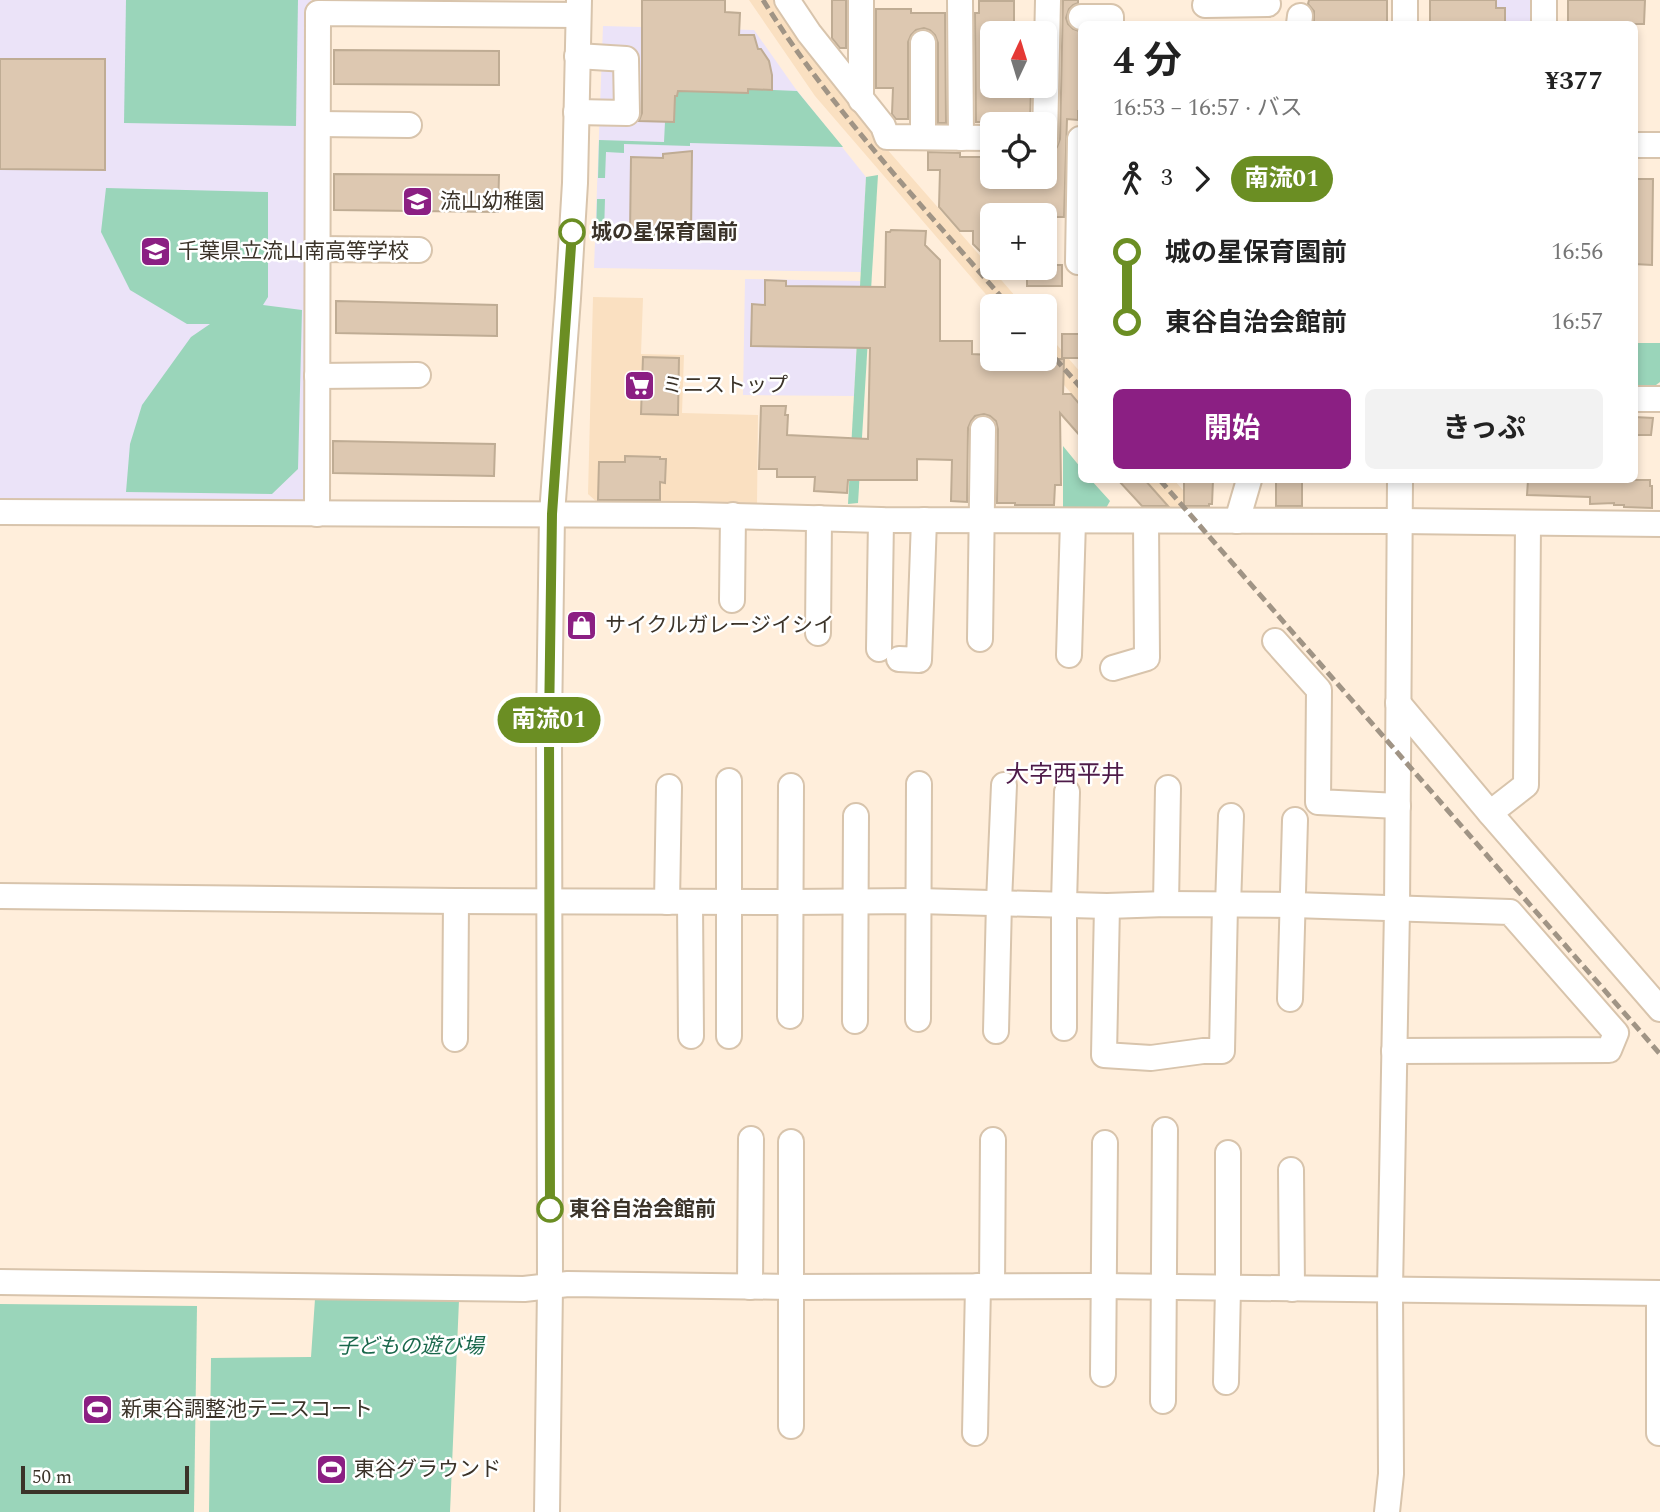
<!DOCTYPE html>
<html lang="ja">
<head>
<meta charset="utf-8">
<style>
	:root { --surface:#fff; --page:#f2f2f2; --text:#222; --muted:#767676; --accent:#8b1f83 }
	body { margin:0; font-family:Spectral,"Noto Sans JP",serif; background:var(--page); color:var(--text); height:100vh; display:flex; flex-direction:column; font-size:26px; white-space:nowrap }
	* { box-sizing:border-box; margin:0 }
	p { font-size:23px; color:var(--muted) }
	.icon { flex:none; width:38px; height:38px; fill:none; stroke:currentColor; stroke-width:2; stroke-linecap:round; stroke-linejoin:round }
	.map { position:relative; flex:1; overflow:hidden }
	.side { position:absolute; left:1078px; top:21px; width:560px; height:462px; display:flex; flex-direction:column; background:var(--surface); border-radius:10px; box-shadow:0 4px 10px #0003 }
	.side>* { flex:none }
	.badge { padding:0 14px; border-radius:23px; font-size:24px; line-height:46px }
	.needle { width:46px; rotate:4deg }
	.fabs { position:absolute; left:980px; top:21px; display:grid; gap:14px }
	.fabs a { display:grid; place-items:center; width:77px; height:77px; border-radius:10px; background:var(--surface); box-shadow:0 4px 10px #0003; font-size:35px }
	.scale { position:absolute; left:21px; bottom:18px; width:168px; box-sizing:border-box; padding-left:7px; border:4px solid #3b3329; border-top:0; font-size:19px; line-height:24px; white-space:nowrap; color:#3b3329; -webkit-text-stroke:5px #fff; paint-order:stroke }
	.map>.badge { position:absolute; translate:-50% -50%; box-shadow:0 0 0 4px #fff }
	.legs { display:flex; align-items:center; gap:10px; height:77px; padding:0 35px; font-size:23px }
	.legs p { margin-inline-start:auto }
	.summary { display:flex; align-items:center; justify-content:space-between; height:119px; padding:0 35px }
	h1 { font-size:38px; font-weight:700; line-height:52px }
	.primary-button { display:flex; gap:14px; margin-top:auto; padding:14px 35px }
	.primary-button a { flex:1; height:80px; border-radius:10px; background:var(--accent); color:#fff; font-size:28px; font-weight:700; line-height:80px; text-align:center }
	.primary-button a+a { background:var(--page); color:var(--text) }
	ul { padding:0 35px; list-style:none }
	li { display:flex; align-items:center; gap:24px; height:70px; font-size:26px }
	li i { display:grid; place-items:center; width:10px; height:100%; margin:0 9px; background:currentColor }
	li i::after { content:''; width:18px; height:18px; margin:-9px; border:5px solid; border-radius:50%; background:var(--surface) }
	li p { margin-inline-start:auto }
	li:first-child i { background:linear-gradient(#0000 50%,currentColor 0) }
	li:last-child i { background:linear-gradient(currentColor 50%,#0000 0) }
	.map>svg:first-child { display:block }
	.built { fill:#fae0c1 }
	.education { fill:#ebe3f8 }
	.green { fill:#9ad5ba }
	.building { fill:#ddc8b1; stroke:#bfac94; stroke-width:2 }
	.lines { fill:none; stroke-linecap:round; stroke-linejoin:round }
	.minor-casing { stroke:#d8c4ac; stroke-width:28 }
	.minor { stroke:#fff; stroke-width:24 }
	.rail { stroke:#a09485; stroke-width:5; stroke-dasharray:10 5; stroke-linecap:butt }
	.line-1-casing { stroke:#fff; stroke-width:16 }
	.line-1 { stroke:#6b8e23; stroke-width:10 }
	.stop-1-dot { fill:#fff; stroke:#6b8e23; stroke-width:3.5 }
	.labels { text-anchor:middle; stroke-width:5; stroke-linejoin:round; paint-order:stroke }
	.poi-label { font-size:21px; fill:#3b3329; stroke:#fff; text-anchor:start }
	.stop-label { font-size:21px; font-weight:bold; fill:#3b3329; stroke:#fff; text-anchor:start }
	.park-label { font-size:21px; font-style:italic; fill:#19674b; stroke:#fff }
	.quarter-label { font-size:24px; fill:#4e1b49; stroke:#fff }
</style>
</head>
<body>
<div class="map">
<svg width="1660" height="1512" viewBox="0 0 1660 1512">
	<rect width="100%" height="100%" fill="#ffeedb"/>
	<g class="built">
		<polygon points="749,0 774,0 815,60 865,124 1024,306 996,306 815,96"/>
		<polygon points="593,297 643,298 641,354 684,355 682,413 758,415 757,505 598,503 588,494"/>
		<polygon points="1045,331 1081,373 1081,405 1042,359 1045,359"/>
		<polygon points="1146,480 1174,480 1200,509 1172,511"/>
	</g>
	<g class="education">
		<polygon points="0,0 311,0 309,504 0,502"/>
		<polygon points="1471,0 1534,0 1534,24 1470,24"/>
		<polygon points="603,26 754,30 795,88 866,177 861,272 594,268"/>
		<polygon points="745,279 860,281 854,396 743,395"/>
	</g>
	<g class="green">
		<polygon points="126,0 298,0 296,126 124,123"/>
		<polygon points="749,89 797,91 843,147 690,143 690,146 624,144 624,153 606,152 605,178 598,178 599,140 664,142 665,122 674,122 675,96 677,96 678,91 747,93"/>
		<polygon points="878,175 858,503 848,504 866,177"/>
		<polygon points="106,188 268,192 268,297 263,305 302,310 298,469 272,494 126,492 130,444 142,405 191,337 210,324 187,324 130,290 101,232"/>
		<polygon points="597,199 605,199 604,233 689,235 689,239 596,238"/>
		<polygon points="1634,343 1660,343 1660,382 1652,388 1635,388"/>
		<polygon points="1063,446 1081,468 1082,480 1091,480 1110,501 1105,510 1063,509"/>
		<polygon points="315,1299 459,1300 450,1512 209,1512 211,1358 311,1357"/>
		<polygon points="0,1304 197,1306 194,1512 0,1512"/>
	</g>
	<g class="building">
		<polygon points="642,0 725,0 725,12 740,13 739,35 754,35 758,49 761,49 769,61 772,75 772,90 748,89 748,93 678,91 677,96 675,96 674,122 639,121 642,113"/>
		<polygon points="832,0 846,0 846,48 840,48 832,38"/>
		<polygon points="1063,0 1078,0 1078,3 1073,5 1069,9 1066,18 1068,24 1073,29 1082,32 1082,111 1078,111 1078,120 1067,119 1064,217 1045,217 1045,215 992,215 992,251 980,251 973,244 973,231 960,231 939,207 940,170 928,170 928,152 960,153 960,157 992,157 992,177 1047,177 1048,153 1053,152 1057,147 1060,139"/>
		<polygon points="1309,0 1387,0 1387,24 1332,24 1332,23 1314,23 1314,11 1308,4"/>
		<polygon points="1430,0 1496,0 1496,8 1505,8 1505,24 1430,24"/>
		<polygon points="1568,0 1645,0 1644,24 1568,24"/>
		<polygon points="979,1 1014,1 1014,33 992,33 992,86 1031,86 1030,122 976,122 975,13 979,13"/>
		<polygon points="876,9 911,9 911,13 945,13 946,123 938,123 938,43 935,35 930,30 924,28 916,30 911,35 908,42 908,119 896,119 892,114 893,88 876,88"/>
		<polygon points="334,50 499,51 499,85 334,84"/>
		<polygon points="0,59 105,59 105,170 0,169"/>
		<polygon points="692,151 691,235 630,234 631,157 663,158 663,154"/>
		<polygon points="334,174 499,175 498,212 334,210"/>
		<polygon points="1634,179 1653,179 1652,265 1634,264"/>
		<polygon points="891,230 926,231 925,245 940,260 940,341 972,341 972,354 992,355 992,359 1064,359 1063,394 1071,394 1082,407 1082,438 1060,413 1061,485 1055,485 1054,505 1015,505 1015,503 997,503 998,429 996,421 990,416 984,414 975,416 971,421 968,428 967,502 951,501 952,460 917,459 917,480 848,480 847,493 814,491 815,477 777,477 777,469 759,469 761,406 786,406 785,415 788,415 787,435 868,439 870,348 751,346 752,304 765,305 765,280 786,281 786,286 885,287 886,232 890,232"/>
		<polygon points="1045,265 1062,265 1062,286 1027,286 1027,268 1045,268"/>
		<polygon points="336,301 497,305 497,336 336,333"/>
		<rect x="1062" y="334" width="20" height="24"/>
		<polygon points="643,357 679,358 678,415 641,414"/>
		<polygon points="1634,417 1653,418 1651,435 1634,435"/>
		<polygon points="333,441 495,444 494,476 333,473"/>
		<polygon points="625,456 660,457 660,459 666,459 665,483 660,482 660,500 598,500 599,462 625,462"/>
		<polygon points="1118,480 1145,480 1168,506 1142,506"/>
		<polygon points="1184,480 1213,480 1212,504 1209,504 1209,506 1184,506"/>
		<rect x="1276" y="480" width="26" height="26"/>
		<polygon points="1528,480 1650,480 1650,486 1652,486 1652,508 1624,507 1624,505 1614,505 1614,503 1590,504 1590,497 1527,495"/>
	</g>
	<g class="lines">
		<defs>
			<g id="minor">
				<polyline points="787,0 809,33 883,126 887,137 992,138"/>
				<polyline points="960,0 961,138"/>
				<polyline points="1405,0 1405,24"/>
				<polyline points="1205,5 1268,4"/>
				<polyline points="1081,17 1111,17 1111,24"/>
				<polyline points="1299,24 1300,16"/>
				<polyline points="1544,24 1544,0"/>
				<polyline points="923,43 923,137"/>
				<polyline points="861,100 861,0"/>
				<polyline points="576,112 627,113 626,59 577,56"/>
				<polyline points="318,124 409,125"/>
				<polyline points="1045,139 1048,0"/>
				<polyline points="1634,145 1660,145"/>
				<polyline points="318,249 419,250"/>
				<polyline points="1078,262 1080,139"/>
				<polyline points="317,376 418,375"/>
				<polyline points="1634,399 1660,399"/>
				<polyline points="0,512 694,515 881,520 1400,521 1660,524"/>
				<polyline points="317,514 318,13 578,15"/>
				<polyline points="1237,521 1249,480"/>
				<polyline points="732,600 733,515"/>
				<polyline points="818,633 819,518"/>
				<polyline points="980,639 983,429"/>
				<polyline points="1275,641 1319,690 1318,802 1398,806"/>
				<polyline points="879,649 881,520"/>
				<polyline points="1069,655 1073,521"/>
				<polyline points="899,659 919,660 924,520"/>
				<polyline points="1113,668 1147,658 1146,521"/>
				<polyline points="1398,703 1490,813 1660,1009"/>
				<polyline points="729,781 729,1036"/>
				<polyline points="1490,813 1526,785 1528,523"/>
				<polyline points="0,896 456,901 790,902 918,901 1107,906 1166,904 1293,905 1510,912 1616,1033 1609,1050 1394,1051"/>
				<polyline points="667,902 669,787"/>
				<polyline points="690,902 691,1036"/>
				<polyline points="1166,904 1168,788"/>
				<polyline points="1107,906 1104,1055 1151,1058 1203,1051 1222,1051 1225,905"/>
				<polyline points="1228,906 1231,816"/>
				<polyline points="1290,999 1295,820"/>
				<polyline points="790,1016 791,786"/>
				<polyline points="918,1019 919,784"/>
				<polyline points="855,1021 856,816"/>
				<polyline points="1064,1028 1064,903 1067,792"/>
				<polyline points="996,1031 999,902 1004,785"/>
				<polyline points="455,1039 456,901"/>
				<polyline points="1291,1170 1292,1289"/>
				<polyline points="0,1282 524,1289 568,1284 790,1287 1102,1286 1660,1293"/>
				<polyline points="992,1286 993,1140"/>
				<polyline points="750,1287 751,1139"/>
				<polyline points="1103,1374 1105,1143"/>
				<polyline points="1226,1382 1228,1288 1228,1153"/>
				<polyline points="1163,1401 1165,1130"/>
				<polyline points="791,1426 791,1142"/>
				<polyline points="975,1433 978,1286"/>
				<polyline points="1659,1433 1659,1293"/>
				<polyline points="547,1512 550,1287 549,725 552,514 568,298 575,183 579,0"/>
				<polyline points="1387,1512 1391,1474 1390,1289 1397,909 1400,480"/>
			</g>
		</defs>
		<use href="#minor" class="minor-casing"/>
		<use href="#minor" class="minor"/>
		<g class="rail">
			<path d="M 763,0 C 832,111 924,207 1009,306"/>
			<polyline points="1045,347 1082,389"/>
			<polyline points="1160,480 1660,1054"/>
		</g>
	</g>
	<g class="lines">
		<defs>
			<polyline id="line-1" points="550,1209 549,725 552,514 572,232"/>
		</defs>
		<use href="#line-1" class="line-1-casing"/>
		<use href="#line-1" class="line-1"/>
	</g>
	<defs>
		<symbol id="school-square" viewBox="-11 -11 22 22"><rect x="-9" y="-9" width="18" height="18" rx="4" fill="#8b1f83" stroke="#fff"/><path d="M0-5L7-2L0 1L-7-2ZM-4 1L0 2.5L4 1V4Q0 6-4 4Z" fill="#fff"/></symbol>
		<symbol id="supermarket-square" viewBox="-11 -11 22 22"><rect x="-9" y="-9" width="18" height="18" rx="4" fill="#8b1f83" stroke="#fff"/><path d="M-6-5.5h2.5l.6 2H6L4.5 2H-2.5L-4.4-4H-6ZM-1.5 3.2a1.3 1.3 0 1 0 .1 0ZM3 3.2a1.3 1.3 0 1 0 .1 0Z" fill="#fff"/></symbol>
		<symbol id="shop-square" viewBox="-11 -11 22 22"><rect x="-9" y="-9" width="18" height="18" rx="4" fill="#8b1f83" stroke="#fff"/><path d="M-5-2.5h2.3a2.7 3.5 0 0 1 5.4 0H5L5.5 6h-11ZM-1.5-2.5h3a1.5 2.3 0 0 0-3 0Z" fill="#fff"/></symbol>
		<symbol id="stadium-square" viewBox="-11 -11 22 22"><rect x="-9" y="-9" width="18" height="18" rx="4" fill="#8b1f83" stroke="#fff"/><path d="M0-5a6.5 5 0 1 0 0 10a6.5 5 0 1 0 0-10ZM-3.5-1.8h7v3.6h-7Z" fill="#fff"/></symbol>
	</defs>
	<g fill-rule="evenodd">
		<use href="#school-square" x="400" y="184" width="35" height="35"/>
		<use href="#school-square" x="138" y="234" width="35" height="35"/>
		<use href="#supermarket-square" x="622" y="368" width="35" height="35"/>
		<use href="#shop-square" x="564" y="608" width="35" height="35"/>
		<use href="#stadium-square" x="80" y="1392" width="35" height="35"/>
		<use href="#stadium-square" x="314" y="1452" width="35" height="35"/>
	</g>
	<g class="stop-1-dot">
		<circle cx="572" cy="232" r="12"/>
		<circle cx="550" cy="1209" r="12"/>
	</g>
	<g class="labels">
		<g class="poi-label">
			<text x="440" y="208">流山幼稚園</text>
			<text x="178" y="258">千葉県立流山南高等学校</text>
			<text x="662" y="392">ミニストップ</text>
			<text x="605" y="632">サイクルガレージイシイ</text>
			<text x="121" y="1416">新東谷調整池テニスコート</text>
			<text x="354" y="1476">東谷グラウンド</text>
		</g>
		<g class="stop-label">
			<text x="591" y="239">城の星保育園前</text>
			<text x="569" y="1216">東谷自治会館前</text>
		</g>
		<g class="park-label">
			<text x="410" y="1353">子どもの遊び場</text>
		</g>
		<g class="quarter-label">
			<text x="1065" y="782">大字西平井</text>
		</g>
	</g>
</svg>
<div class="fabs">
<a><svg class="needle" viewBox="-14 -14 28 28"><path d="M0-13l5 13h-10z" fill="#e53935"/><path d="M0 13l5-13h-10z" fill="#767676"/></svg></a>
<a><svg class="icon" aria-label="locate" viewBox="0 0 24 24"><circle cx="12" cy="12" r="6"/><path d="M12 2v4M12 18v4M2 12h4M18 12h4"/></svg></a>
<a>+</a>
<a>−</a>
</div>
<div class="scale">50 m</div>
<b class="badge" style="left:549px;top:720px;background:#6b8e23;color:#fff">南流01</b>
<section class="side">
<div class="summary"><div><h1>4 分</h1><p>16:53 – 16:57 · バス</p></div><b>¥377</b></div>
<div class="legs"><svg class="icon" aria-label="walk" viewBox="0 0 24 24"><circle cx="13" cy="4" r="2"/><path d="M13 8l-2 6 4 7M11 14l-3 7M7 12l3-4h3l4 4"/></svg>3<svg class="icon" aria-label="forward" viewBox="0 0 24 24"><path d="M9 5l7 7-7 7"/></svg><b class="badge" style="background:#6b8e23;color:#fff">南流01</b></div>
<ul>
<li><i style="color:#6b8e23"></i><b>城の星保育園前</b><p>16:56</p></li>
<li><i style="color:#6b8e23"></i><b>東谷自治会館前</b><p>16:57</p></li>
</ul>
<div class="primary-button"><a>開始</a><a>きっぷ</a></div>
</section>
</div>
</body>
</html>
